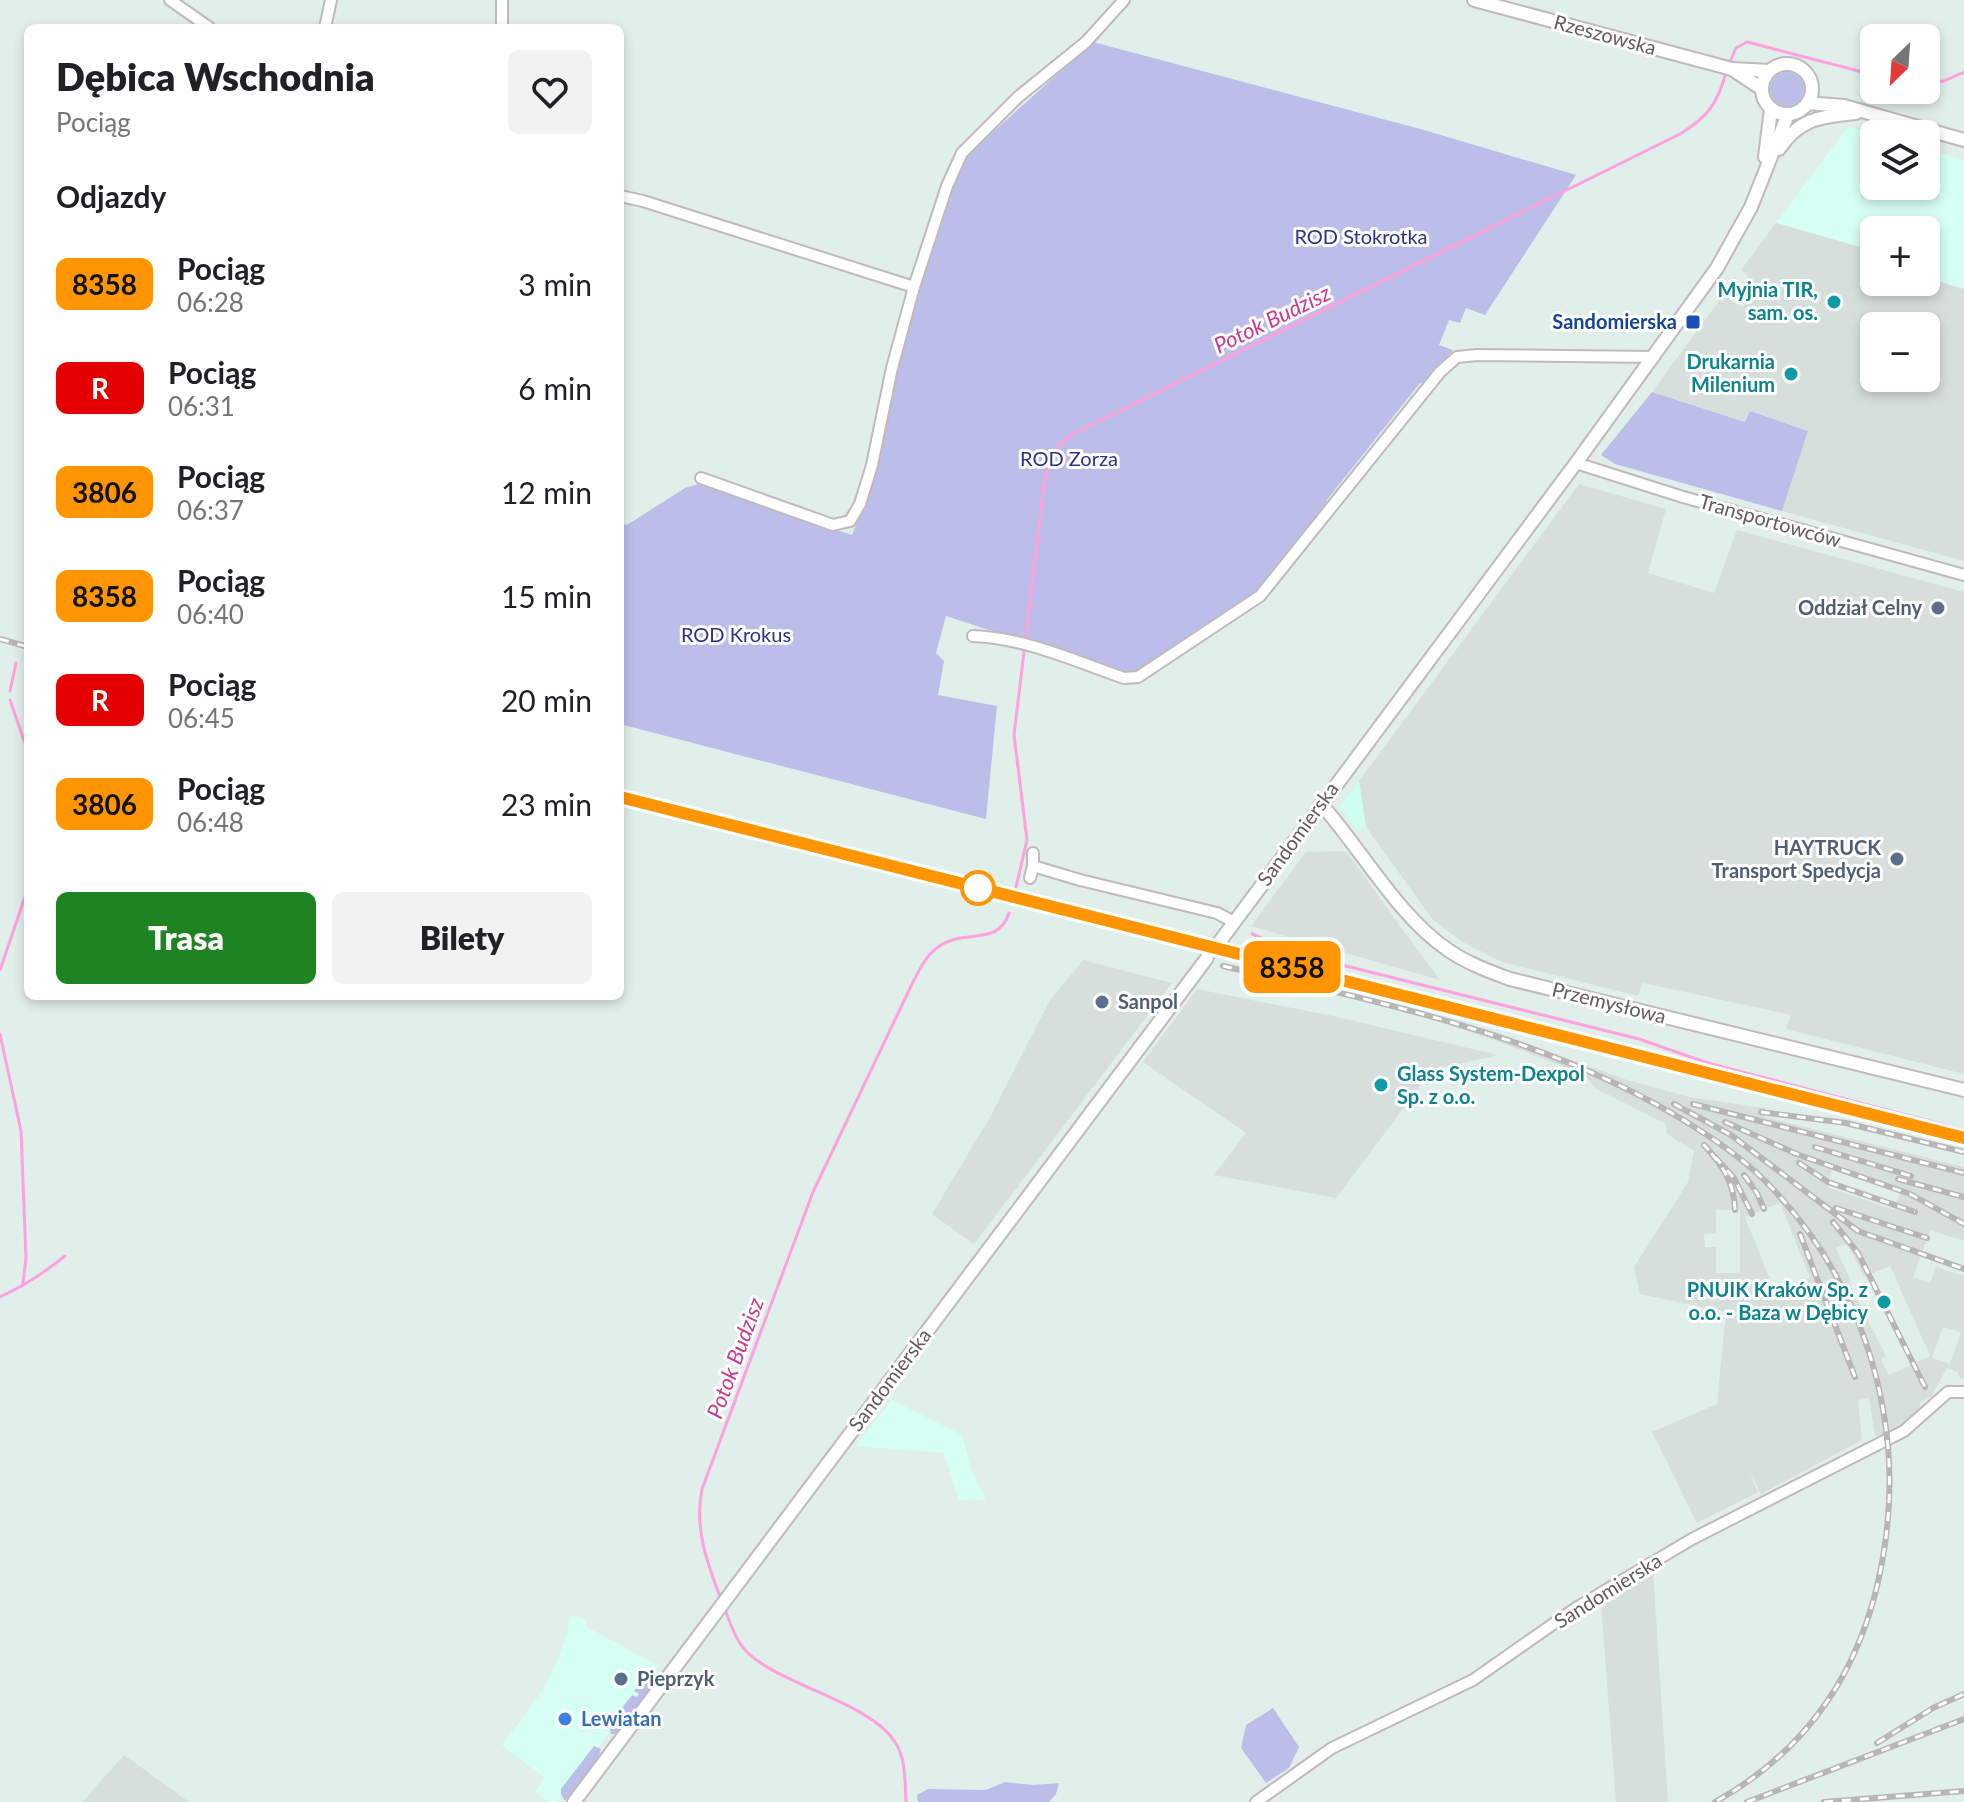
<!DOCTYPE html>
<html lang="pl">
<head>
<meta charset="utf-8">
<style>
	:root { --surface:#fff; --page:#f2f2f2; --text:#202124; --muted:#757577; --accent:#1e8321 }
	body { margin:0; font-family:Lato,sans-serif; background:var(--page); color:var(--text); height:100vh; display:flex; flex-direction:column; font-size:30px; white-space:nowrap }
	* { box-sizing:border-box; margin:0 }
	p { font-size:26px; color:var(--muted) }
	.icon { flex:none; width:44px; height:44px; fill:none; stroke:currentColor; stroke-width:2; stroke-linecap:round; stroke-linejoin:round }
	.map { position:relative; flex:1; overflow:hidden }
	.drawer { position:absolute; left:24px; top:24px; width:600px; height:976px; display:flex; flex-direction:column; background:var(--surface); border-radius:12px; box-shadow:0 4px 12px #0003 }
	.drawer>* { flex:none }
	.badge { padding:0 16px; border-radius:12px; font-size:28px; line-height:52px }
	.needle { width:52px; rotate:205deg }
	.buttons { position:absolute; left:1860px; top:24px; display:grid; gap:16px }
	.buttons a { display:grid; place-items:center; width:80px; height:80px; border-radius:12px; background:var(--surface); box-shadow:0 4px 12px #0003; font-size:40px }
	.map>.badge { position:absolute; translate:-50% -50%; box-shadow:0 0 0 4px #fff }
	h2 { padding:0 32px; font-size:30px; line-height:72px }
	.round { display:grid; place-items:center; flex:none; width:84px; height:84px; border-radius:12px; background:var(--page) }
	.summary { display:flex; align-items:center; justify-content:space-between; height:136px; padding:0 32px }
	h1 { font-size:38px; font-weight:800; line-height:60px }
	.button { display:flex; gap:16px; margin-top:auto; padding:16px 32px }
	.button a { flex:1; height:92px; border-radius:12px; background:var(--accent); color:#fff; font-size:32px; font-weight:800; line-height:92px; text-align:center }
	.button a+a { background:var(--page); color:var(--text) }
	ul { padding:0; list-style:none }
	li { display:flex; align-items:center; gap:24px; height:104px; padding:0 32px }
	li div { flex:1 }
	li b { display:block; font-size:30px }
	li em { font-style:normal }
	li .badge { min-width:88px; font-weight:700; text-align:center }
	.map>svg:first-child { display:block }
	.commercial { fill:#d6fff3 }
	.industrial { fill:#d6dfdc; fill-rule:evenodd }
	.green { fill:#bbbee9 }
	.sand { fill:#cdfeef }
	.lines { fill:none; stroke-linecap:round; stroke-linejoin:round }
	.stream { stroke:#ffa1dc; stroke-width:3 }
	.minor-casing { stroke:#c2b9bd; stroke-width:14 }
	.tertiary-casing { stroke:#c2b9bd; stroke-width:16 }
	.minor { stroke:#fff; stroke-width:10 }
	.tertiary { stroke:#fff; stroke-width:12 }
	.rail-casing { stroke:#b7b5b6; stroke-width:6 }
	.rail { stroke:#fff; stroke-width:3; stroke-dasharray:9; stroke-linecap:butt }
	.line-casing { stroke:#fff; stroke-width:18 }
	.line { stroke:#ff9500; stroke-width:12 }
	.culture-dot { fill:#0f9aa8; stroke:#fff; stroke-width:3 }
	.transit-dot { fill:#1a4fb4; stroke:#fff; stroke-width:3 }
	.service-dot { fill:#5c6f8a; stroke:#fff; stroke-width:3 }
	.stop-dot { fill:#fff; stroke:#ff9500; stroke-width:4 }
	.shop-dot { fill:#3f7fe0; stroke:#fff; stroke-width:3 }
	.labels { text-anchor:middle; stroke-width:6; stroke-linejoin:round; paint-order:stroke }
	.street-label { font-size:20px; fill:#645a5f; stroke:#fff }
	.park-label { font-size:20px; fill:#2e308f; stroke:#fff }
	.culture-label { font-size:20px; font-weight:bold; fill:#0d838f; stroke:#fff; text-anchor:end }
	.transit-label { font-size:20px; font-weight:bold; fill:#164399; stroke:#fff; text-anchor:end }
	.service-label { font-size:20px; font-weight:bold; fill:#4e5e75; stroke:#fff; text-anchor:end }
	.shop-label { font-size:20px; font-weight:bold; fill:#366cbe; stroke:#fff; text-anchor:start }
	.water-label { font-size:22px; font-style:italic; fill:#ce378b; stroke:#fff }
</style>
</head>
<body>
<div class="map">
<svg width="1964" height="1802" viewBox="0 0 1964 1802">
	<rect width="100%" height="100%" fill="#e1efeb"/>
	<g class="commercial">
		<polygon points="1848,127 1874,134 1874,186 1926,186 1926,149 1964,160 1964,289 1936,281 1939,270 1926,266 1926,230 1874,230 1874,251 1776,223"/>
		<polygon points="892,1400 962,1435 971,1469 986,1500 959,1500 944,1453 855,1446"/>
		<polygon points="572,1615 586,1620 585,1626 659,1666 557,1802 549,1802 535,1792 545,1778 502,1745 545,1687 561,1652"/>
	</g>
	<g class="industrial">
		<path d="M 1776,223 L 1874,251 L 1874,282 L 1926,282 L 1926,266 L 1939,269 L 1937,281 L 1964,289 L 1964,561 L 1782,511 L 1808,431 L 1750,411 L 1746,422 L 1652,392 L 1727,290 L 1733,295 L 1732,301 L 1743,307 L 1753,296 L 1757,288 L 1746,280 L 1748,276 L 1741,270 ZM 1874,326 L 1926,326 L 1926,378 L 1874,378 Z"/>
		<polygon points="1579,484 1666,509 1648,573 1714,593 1737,530 1964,592 1964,1074 1786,1029 1791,1015 1643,983 1638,996 1502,962 1461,941 1433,920 1366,827 1359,781"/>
		<polygon points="1346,851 1403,930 1440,980 1251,926 1306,852"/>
		<polygon points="1083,960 1172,983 974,1244 932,1214 990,1117 1050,1000"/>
		<polygon points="1197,989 1333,1016 1498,1055 1432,1070 1336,1198 1214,1175 1246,1133 1143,1062"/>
		<path d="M 1452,1020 L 1490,1030 L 1624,1079 L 1689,1097 L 1765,1108 L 1765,1117 L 1964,1167 L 1964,1241 L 1930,1230 L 1913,1277 L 1930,1283 L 1936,1267 L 1964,1276 L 1964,1379 L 1960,1378 L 1958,1372 L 1947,1368 L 1931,1397 L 1920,1402 L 1920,1412 L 1891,1432 L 1875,1436 L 1869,1398 L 1858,1400 L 1862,1440 L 1761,1494 L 1748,1469 L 1758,1492 L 1697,1523 L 1652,1432 L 1717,1404 L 1726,1312 L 1640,1294 L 1634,1267 L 1688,1182 L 1694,1151 L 1667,1134 L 1666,1124 L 1595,1088 L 1585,1075 L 1489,1038 L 1451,1026 ZM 1832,1170 L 1900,1193 L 1894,1210 L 1827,1187 ZM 1780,1203 L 1810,1278 L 1775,1292 L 1745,1217 ZM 1716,1210 L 1740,1210 L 1740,1273 L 1716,1273 L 1716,1247 L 1705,1247 L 1704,1234 L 1716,1233 ZM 1847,1243 L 1864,1277 L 1890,1266 L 1930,1356 L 1889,1375 L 1881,1359 L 1886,1356 L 1849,1282 L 1851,1281 L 1836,1248 ZM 1943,1327 L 1961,1332 L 1950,1364 L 1932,1358 Z"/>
		<polygon points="1653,1571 1668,1802 1616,1802 1601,1603"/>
		<polygon points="124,1755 189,1802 82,1802"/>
	</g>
	<g class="green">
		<polygon points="1093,42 1424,130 1576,175 1485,315 1466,308 1460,323 1449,320 1439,345 1453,350 1426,385 1420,383 1326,501 1331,505 1258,594 1142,671 1124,674 946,616 936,653 944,661 938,695 997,706 986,819 620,724 620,523 627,525 685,488 698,484 852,535 872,483 896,370 940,217 965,157"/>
		<circle cx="1787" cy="89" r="17"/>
		<polygon points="1652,392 1745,422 1750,411 1808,431 1782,511 1615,464 1601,455"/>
		<polygon points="649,1677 655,1680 654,1684 617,1734 611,1734 609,1725 632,1695 637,1697 639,1694 634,1691 643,1680"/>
		<polygon points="1273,1708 1299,1747 1289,1768 1266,1783 1241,1748 1246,1725"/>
		<polygon points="594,1746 601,1749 598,1759 565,1801 561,1794 561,1789"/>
		<polygon points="1005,1782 1033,1785 1059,1783 1056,1794 1049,1802 918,1802 917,1795 928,1789 986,1790"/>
	</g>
	<polygon class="sand" points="1359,781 1366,827 1357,831 1340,806"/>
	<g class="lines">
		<g class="stream">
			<polyline points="1728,66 1736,48 1747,42 1874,75"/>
			<polyline points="1926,83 1944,81 1964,72"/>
			<polyline points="10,691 16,663"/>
			<polyline points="10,700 28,752"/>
			<path d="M 1016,887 L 1027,840 L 1014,735 L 1044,485 C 1048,465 1053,448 1071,435 L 1680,134 C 1708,117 1717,104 1726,73"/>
			<polyline points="1252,934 1314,958 1639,1039 1708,1063 1964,1130"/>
			<polyline points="0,970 28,888"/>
			<polyline points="0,1034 21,1131 26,1258 23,1283"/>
			<path d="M 0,1297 C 24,1286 44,1273 65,1256"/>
			<path d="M 721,1599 C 707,1563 694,1528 702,1489 L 813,1192 L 912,984 C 919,971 926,955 938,947 C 965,928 998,947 1009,913"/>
			<path d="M 725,1610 C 731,1624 736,1642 748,1653 C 781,1685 871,1703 895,1742 C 906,1758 905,1783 906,1802"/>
		</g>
		<defs>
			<g id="minor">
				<polyline points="170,0 210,28"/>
				<polyline points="325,28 331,0"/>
				<polyline points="502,28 502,0"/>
				<polyline points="620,196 643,201 914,287"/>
				<polyline points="1576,463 1683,497 1964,575"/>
				<polyline points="701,478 833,525 850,521 860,504 872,465 892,368 914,287 947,186 962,153 1018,97 1086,42 1124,0"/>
				<path d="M 973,636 C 1025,638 1075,661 1124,678 L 1138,677 L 1260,596 L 1440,372 L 1457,357 L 1477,355 L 1654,357"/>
				<polyline points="1033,853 1033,866"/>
				<polyline points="1030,878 1033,866 1080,880 1217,913 1234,922"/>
				<polyline points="1256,1802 1332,1748 1473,1680 1576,1608 1692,1539 1904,1431 1948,1392 1964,1392"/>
			</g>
			<g id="tertiary">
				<polyline points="1474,0 1732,69 1769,71"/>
				<circle cx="1787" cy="89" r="25"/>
				<polyline points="1732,69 1762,89"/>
				<polyline points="1807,103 1844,106 1964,140"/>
				<path d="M 1779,149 C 1800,117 1822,117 1856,113"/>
				<polyline points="1765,157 1771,109"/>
				<path d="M 1321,804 C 1362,850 1397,915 1448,950 C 1467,963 1488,971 1510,979 L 1964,1090"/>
				<polyline points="1218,944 1576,463 1717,268 1751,207 1788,114"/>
				<polyline points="574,1802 1207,958"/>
			</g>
		</defs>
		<use href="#minor" class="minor-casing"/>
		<use href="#tertiary" class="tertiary-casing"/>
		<use href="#minor" class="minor"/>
		<use href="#tertiary" class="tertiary"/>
		<defs>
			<g id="rail">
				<polyline points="0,639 28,647"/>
				<polyline points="620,797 1964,1138"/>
				<path d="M 1223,966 C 1384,1003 1552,1037 1693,1126 C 1720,1143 1749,1163 1771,1187 C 1813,1231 1846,1285 1866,1343 C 1888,1408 1895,1476 1885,1544 C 1869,1657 1816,1746 1715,1802"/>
				<polyline points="1674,1104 1731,1135 1858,1231 1964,1269"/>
				<polyline points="1693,1104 1964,1173"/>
				<polyline points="1761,1112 1846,1123 1964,1152"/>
				<polyline points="1725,1122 1799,1155 1910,1194 1964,1224"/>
				<polyline points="1815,1147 1911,1176"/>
				<polyline points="1799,1163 1828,1182 1915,1212"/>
				<polyline points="1744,1175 1757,1193 1764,1209"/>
				<polyline points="1898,1179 1964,1197"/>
				<polyline points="1836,1208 1927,1238"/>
				<path d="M 1735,1210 C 1734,1181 1722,1165 1704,1145 L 1734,1178 L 1752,1214"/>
				<polyline points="1833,1222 1858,1253 1925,1387"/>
				<polyline points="1800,1234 1855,1377"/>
				<polyline points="1877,1743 1933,1708 1964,1694"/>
				<polyline points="1747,1802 1964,1719"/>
				<polyline points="1824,1802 1964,1791"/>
			</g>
		</defs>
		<use href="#rail" class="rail-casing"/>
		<use href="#rail" class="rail"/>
	</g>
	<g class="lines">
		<defs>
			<polyline id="line" points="620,797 1964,1138"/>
		</defs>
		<use href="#line" class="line-casing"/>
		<use href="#line" class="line"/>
	</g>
	<g class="culture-dot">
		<circle cx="1834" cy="302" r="8"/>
		<circle cx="1791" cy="374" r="8"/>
		<circle cx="1381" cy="1085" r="8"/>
		<circle cx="1884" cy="1302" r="8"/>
	</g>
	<rect class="transit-dot" x="1685" y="314" width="16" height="16" rx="4"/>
	<g class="service-dot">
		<circle cx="1938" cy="608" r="8"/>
		<circle cx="1897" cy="859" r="8"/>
		<circle cx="1102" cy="1002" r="8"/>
		<circle cx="621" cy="1679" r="8"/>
	</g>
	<circle class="stop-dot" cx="978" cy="888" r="16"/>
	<circle class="shop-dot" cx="565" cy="1719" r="8"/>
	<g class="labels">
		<g class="street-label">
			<text transform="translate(1605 35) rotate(15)" y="7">Rzeszowska</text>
			<text transform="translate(1770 521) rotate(16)" y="7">Transportowców</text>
			<text transform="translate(1298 834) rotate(-54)" y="7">Sandomierska</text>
			<text transform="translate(1609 1003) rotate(14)" y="7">Przemysłowa</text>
			<text transform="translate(890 1380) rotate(-53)" y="7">Sandomierska</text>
			<text transform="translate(1608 1591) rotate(-32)" y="7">Sandomierska</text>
		</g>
		<g class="park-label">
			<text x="1361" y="244">ROD Stokrotka</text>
			<text x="1069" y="466">ROD Zorza</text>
			<text x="736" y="642">ROD Krokus</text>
		</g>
		<g class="culture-label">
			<text x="1818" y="297">Myjnia TIR,<tspan x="1818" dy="23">sam. os.</tspan></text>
			<text x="1775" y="369">Drukarnia<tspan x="1775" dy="23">Milenium</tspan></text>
			<text x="1397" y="1081" text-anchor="start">Glass System-Dexpol<tspan x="1397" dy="23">Sp. z o.o.</tspan></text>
			<text x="1868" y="1297">PNUIK Kraków Sp. z<tspan x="1868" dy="23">o.o. - Baza w Dębicy</tspan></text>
		</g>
		<g class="transit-label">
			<text x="1677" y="329">Sandomierska</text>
		</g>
		<g class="service-label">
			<text x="1922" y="615">Oddział Celny</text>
			<text x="1881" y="855">HAYTRUCK<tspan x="1881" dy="23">Transport Spedycja</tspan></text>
			<text x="1118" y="1009" text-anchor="start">Sanpol</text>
			<text x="637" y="1686" text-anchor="start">Pieprzyk</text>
		</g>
		<g class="shop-label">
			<text x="581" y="1726">Lewiatan</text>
		</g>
		<g class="water-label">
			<text transform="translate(1272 319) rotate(-26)" y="8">Potok Budzisz</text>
			<text transform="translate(735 1358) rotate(-70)" y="8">Potok Budzisz</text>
		</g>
	</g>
</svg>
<div class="buttons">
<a><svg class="needle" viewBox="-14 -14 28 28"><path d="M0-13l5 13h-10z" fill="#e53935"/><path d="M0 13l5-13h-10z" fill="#757577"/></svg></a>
<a><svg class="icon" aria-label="layers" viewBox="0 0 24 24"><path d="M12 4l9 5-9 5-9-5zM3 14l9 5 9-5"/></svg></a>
<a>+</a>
<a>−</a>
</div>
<b class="badge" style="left:1292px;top:967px;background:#ff9500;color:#111">8358</b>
<section class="drawer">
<div class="summary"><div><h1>Dębica Wschodnia</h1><p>Pociąg</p></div><a class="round"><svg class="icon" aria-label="heart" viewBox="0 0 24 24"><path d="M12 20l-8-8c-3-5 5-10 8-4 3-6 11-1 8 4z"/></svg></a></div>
<h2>Odjazdy</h2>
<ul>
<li><span class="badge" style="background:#ff9500;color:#111">8358</span><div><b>Pociąg</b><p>06:28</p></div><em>3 min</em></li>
<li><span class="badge" style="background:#e50000;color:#fff">R</span><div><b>Pociąg</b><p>06:31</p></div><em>6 min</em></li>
<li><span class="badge" style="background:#ff9500;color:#111">3806</span><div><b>Pociąg</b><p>06:37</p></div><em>12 min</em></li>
<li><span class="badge" style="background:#ff9500;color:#111">8358</span><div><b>Pociąg</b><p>06:40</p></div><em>15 min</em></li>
<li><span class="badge" style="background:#e50000;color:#fff">R</span><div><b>Pociąg</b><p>06:45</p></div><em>20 min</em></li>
<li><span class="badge" style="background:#ff9500;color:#111">3806</span><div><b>Pociąg</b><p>06:48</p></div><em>23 min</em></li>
</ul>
<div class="button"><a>Trasa</a><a>Bilety</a></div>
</section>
</div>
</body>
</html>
